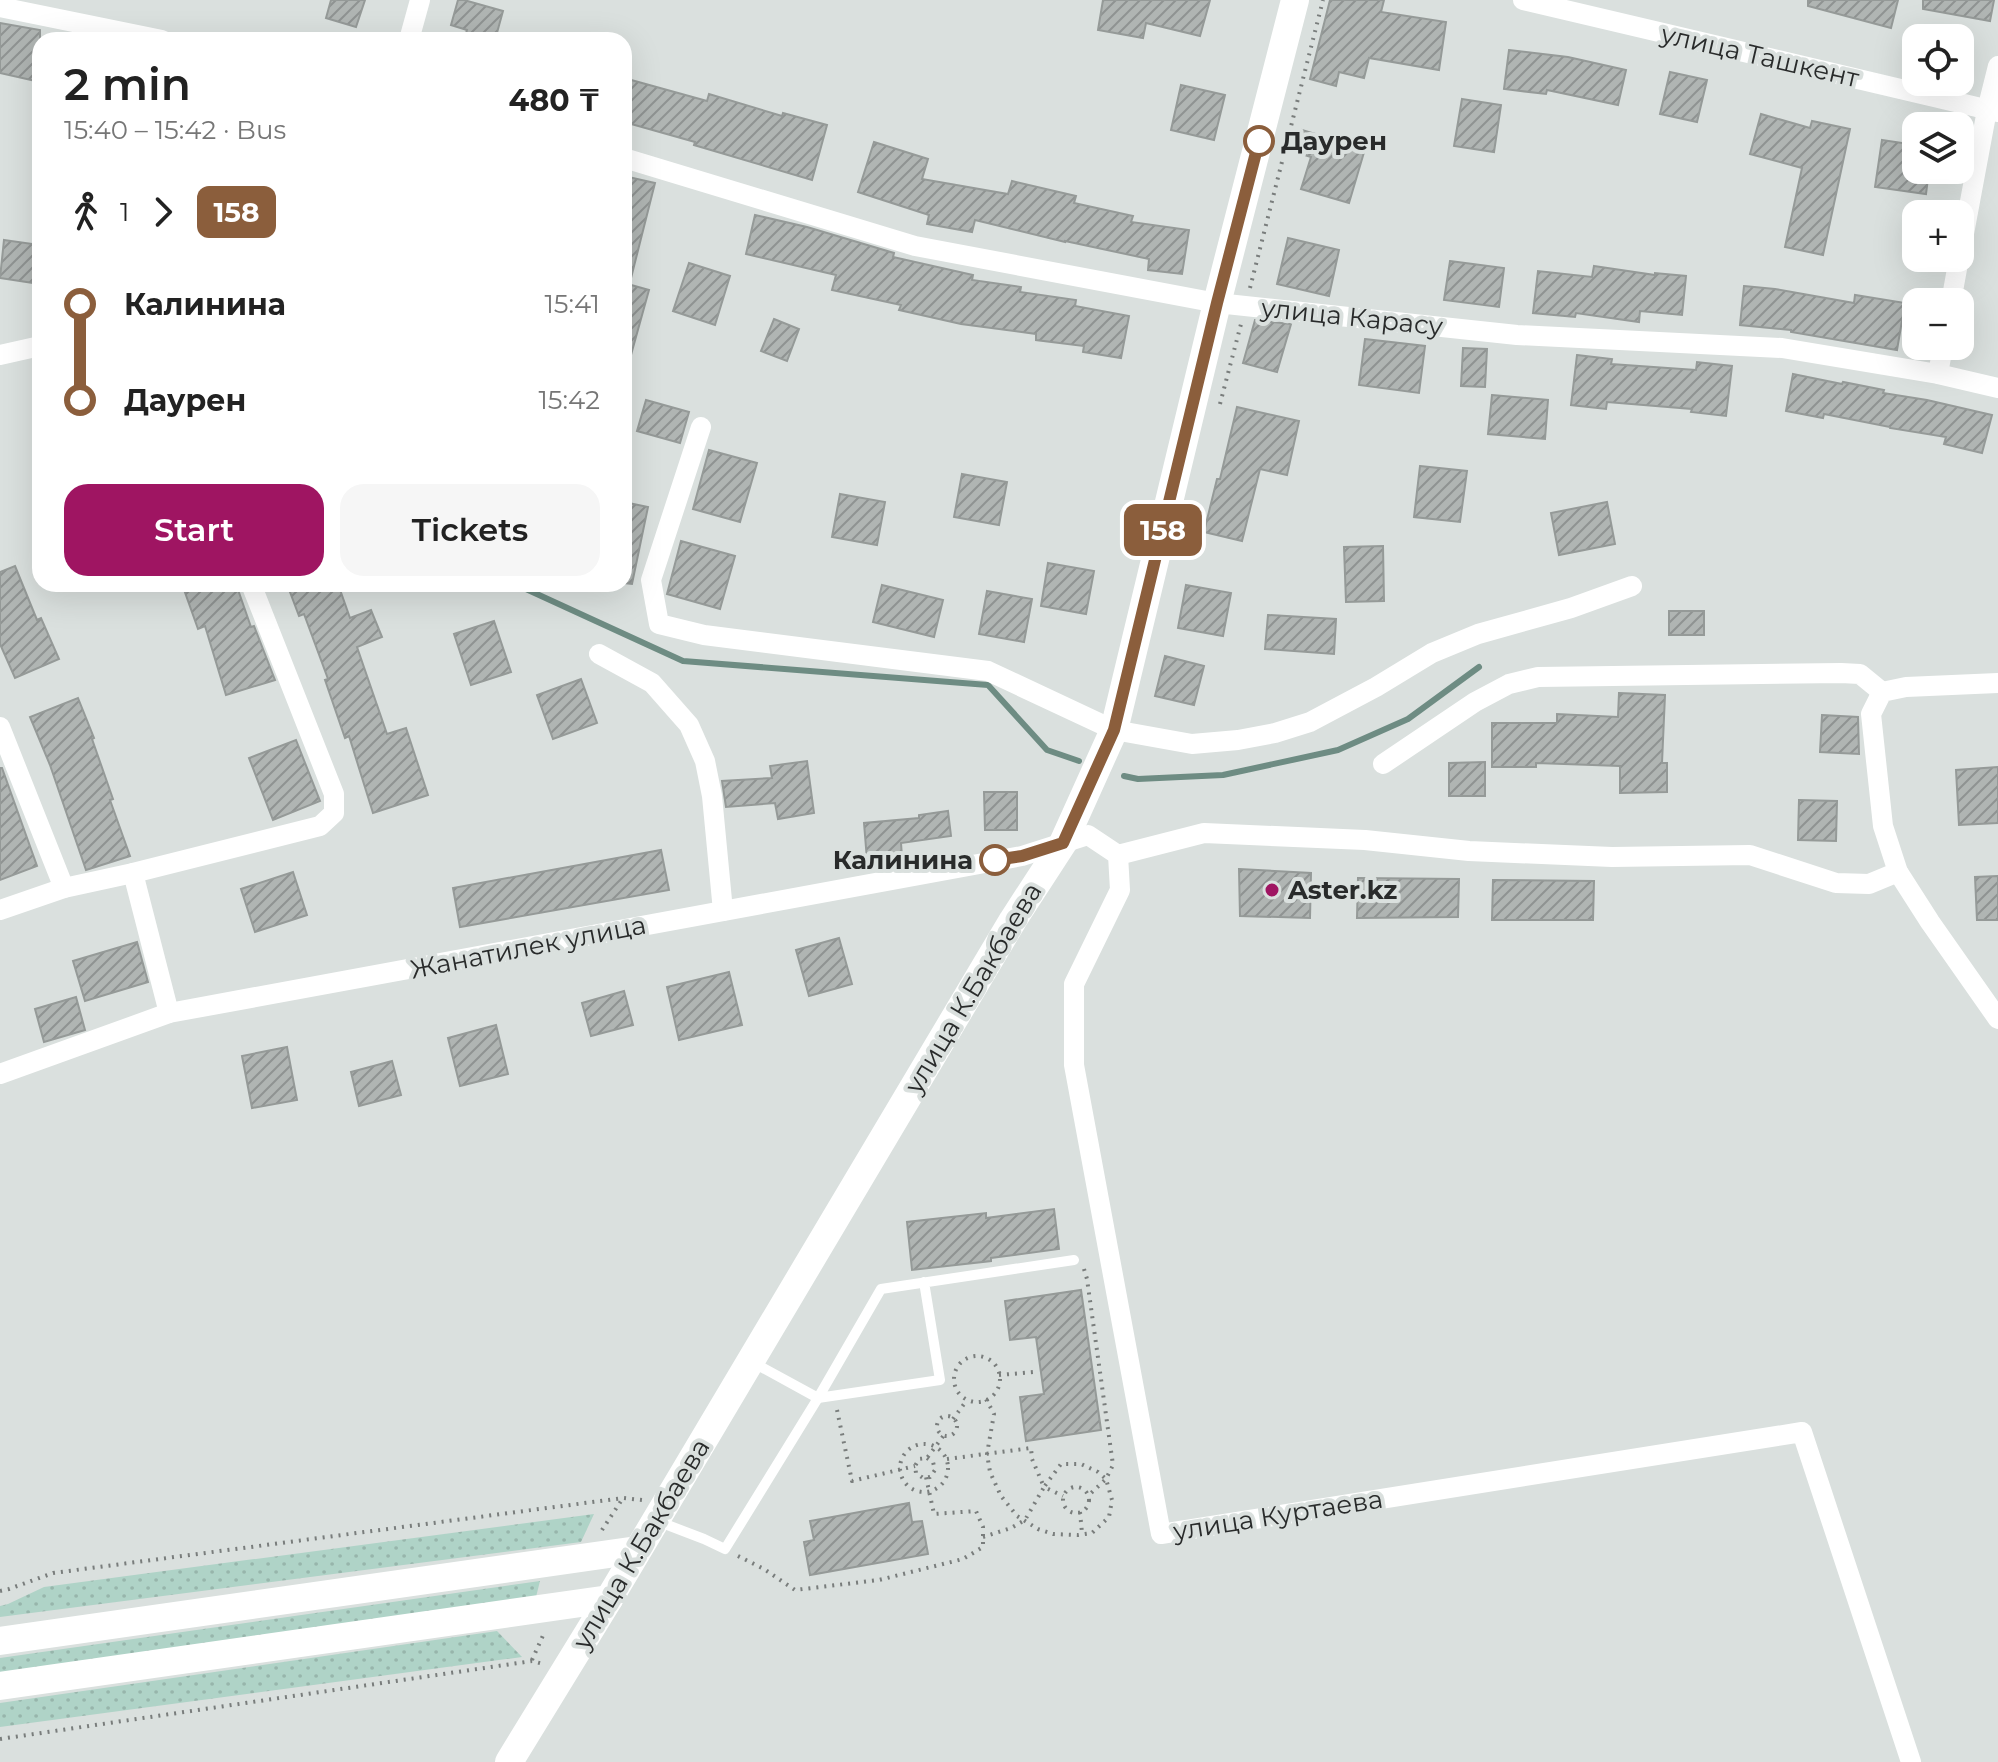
<!DOCTYPE html>
<html lang="en">
<head>
<meta charset="utf-8">
<style>
	:root { --surface:#fff; --page:#f6f6f6; --text:#222; --muted:#767676; --accent:#9f1562 }
	body { margin:0; font-family:Montserrat,sans-serif; background:var(--page); color:var(--text); height:100vh; display:flex; flex-direction:column; font-size:30px; white-space:nowrap }
	* { box-sizing:border-box; margin:0 }
	p { font-size:26px; color:var(--muted) }
	.icon { flex:none; width:44px; height:44px; fill:none; stroke:currentColor; stroke-width:2; stroke-linecap:round; stroke-linejoin:round }
	.map { position:relative; flex:1; overflow:hidden }
	.panel { position:absolute; left:32px; top:32px; width:600px; height:560px; display:flex; flex-direction:column; background:var(--surface); border-radius:24px; box-shadow:0 8px 32px #0002 }
	.panel>* { flex:none }
	.badge { padding:0 16px; border-radius:12px; font-size:28px; line-height:52px }
	.controls { position:absolute; left:1902px; top:24px; display:grid; gap:16px }
	.controls a { display:grid; place-items:center; width:72px; height:72px; border-radius:16px; background:var(--surface); box-shadow:0 8px 32px #0002; font-size:40px }
	.map>.badge { position:absolute; translate:-50% -50%; box-shadow:0 0 0 4px #fff }
	.legs { display:flex; align-items:center; gap:12px; height:88px; padding:0 32px; font-size:26px }
	.legs p { margin-inline-start:auto }
	.head { display:flex; align-items:center; justify-content:space-between; height:136px; padding:0 32px }
	h1 { font-size:44px; font-weight:600; line-height:60px }
	.primary-button { display:flex; gap:16px; margin-top:auto; padding:16px 32px }
	.primary-button a { flex:1; height:92px; border-radius:24px; background:var(--accent); color:#fff; font-size:32px; font-weight:600; line-height:92px; text-align:center }
	.primary-button a+a { background:var(--page); color:var(--text) }
	ul { padding:0 32px; list-style:none }
	li { display:flex; align-items:center; gap:28px; height:96px; font-size:30px }
	li i { display:grid; place-items:center; width:12px; height:100%; margin:0 10px; background:currentColor }
	li i::after { content:''; width:20px; height:20px; margin:-10px; border:6px solid; border-radius:50%; background:var(--surface) }
	li p { margin-inline-start:auto }
	li:first-child i { background:linear-gradient(#0000 50%,currentColor 0) }
	li:last-child i { background:linear-gradient(currentColor 50%,#0000 0) }
	.map>svg:first-child { display:block }
	.grass { fill:url(#grass-dots) }
	.lines { fill:none; stroke-linecap:round; stroke-linejoin:round }
	.stream { stroke:#6e8c83; stroke-width:6 }
	.building { fill:url(#building-hatch); stroke:#959a98; stroke-width:2 }
	.path { stroke:#797d7c; stroke-width:4; stroke-dasharray:2 6; stroke-linecap:butt }
	.lane { stroke:#fff; stroke-width:10 }
	.street { stroke:#fff; stroke-width:20 }
	.secondary { stroke:#fff; stroke-width:28 }
	.line-1-casing { stroke:#fff; stroke-width:18 }
	.line-1 { stroke:#8b5e3c; stroke-width:12 }
	.stop-1-dot { fill:#fff; stroke:#8b5e3c; stroke-width:4 }
	.poi-dot { fill:#9f1562; stroke:#dae0de; stroke-width:3 }
	.labels { text-anchor:middle; stroke-width:8; stroke-linejoin:round; paint-order:stroke }
	.street-label { font-size:26px; fill:#292b2b; stroke:#dae0de }
	.stop-label { font-size:26px; font-weight:bold; fill:#292b2b; stroke:#dae0de; text-anchor:start }
	.poi-label { font-size:26px; font-weight:bold; fill:#292b2b; stroke:#dae0de; text-anchor:start }
</style>
</head>
<body>
<div class="map">
<svg width="1998" height="1762" viewBox="0 0 1998 1762">
	<defs>
		<pattern id="grass-dots" width="8" height="8" patternUnits="userSpaceOnUse" patternTransform="scale(2)"><rect width="8" height="8" fill="#afd3c7"/><path d="M2 2h.1M6 6h.1" fill="none" stroke="#97b5ab" stroke-width="1.8" stroke-linecap="round"/></pattern>
		<pattern id="building-hatch" width="6" height="6" patternUnits="userSpaceOnUse" patternTransform="scale(2)"><rect width="6" height="6" fill="#b0b5b3"/><path d="M-1 1l2-2M0 6l6-6M5 7l2-2" fill="none" stroke="#8f9392"/></pattern>
	</defs>
	<rect width="100%" height="100%" fill="#dae0de"/>
	<g class="grass">
		<polygon points="594,1514 581,1542 0,1617 0,1606 8,1604 44,1587"/>
		<polygon points="540,1581 536,1597 0,1673 0,1658"/>
		<polygon points="497,1631 522,1657 0,1727 0,1703"/>
	</g>
	<g class="lines">
		<g class="stream">
			<polyline points="515,584 683,661 988,685 1047,750 1079,761"/>
			<polyline points="1124,776 1138,779 1223,775 1338,750 1408,719 1479,667"/>
		</g>
	</g>
	<g class="building">
		<polygon points="331,0 365,0 356,27 326,18"/>
		<polygon points="458,0 464,0 503,11 495,40 464,40 467,30 451,25"/>
		<polygon points="1103,0 1210,0 1200,36 1146,23 1143,38 1098,30"/>
		<polygon points="1330,0 1384,0 1381,12 1446,22 1439,70 1369,58 1364,78 1339,72 1336,86 1310,79"/>
		<polygon points="1808,0 1898,0 1891,28 1808,6"/>
		<polygon points="1923,0 1994,0 1990,21 1923,9"/>
		<polygon points="0,23 40,30 40,82 0,73"/>
		<polygon points="1509,50 1568,57 1626,70 1618,105 1547,90 1546,94 1504,89"/>
		<polygon points="1670,72 1707,80 1697,122 1660,114"/>
		<polygon points="624,78 707,101 709,94 782,116 783,113 827,125 812,180 694,145 695,142 624,122"/>
		<polygon points="1181,85 1225,95 1214,140 1171,130"/>
		<polygon points="1462,99 1501,105 1494,152 1454,146"/>
		<polygon points="1761,114 1810,128 1812,121 1850,129 1823,255 1785,247 1802,168 1750,154"/>
		<polygon points="1302,130 1365,149 1349,203 1301,189 1311,157 1295,152"/>
		<polygon points="1882,140 1916,145 1916,170 1929,170 1926,194 1875,187"/>
		<polygon points="874,142 928,159 922,179 1008,194 1012,181 1076,196 1074,203 1133,216 1131,222 1189,230 1182,274 1148,270 1149,259 1065,241 1065,242 975,220 972,232 927,224 929,215 858,192"/>
		<polygon points="624,176 655,183 630,282 624,282"/>
		<polygon points="755,215 807,227 894,253 893,257 973,275 972,280 1021,287 1020,292 1076,300 1075,306 1129,316 1121,358 1083,352 1084,346 1036,340 1036,334 961,324 899,310 901,305 832,290 836,275 746,254"/>
		<polygon points="1288,238 1339,250 1329,296 1277,284"/>
		<polygon points="4,240 40,245 40,284 0,278"/>
		<polygon points="1450,261 1504,268 1499,307 1444,300"/>
		<polygon points="689,263 730,276 715,325 673,311"/>
		<polygon points="1594,266 1655,275 1655,273 1686,276 1682,315 1640,311 1639,322 1576,313 1575,317 1533,313 1538,271 1592,277"/>
		<polygon points="624,283 649,290 629,362 624,361"/>
		<polygon points="1744,286 1775,289 1854,303 1855,295 1905,303 1897,350 1791,332 1791,330 1740,325"/>
		<polygon points="774,319 799,329 787,361 761,351"/>
		<polygon points="1255,320 1291,324 1277,372 1243,363"/>
		<polygon points="1365,339 1425,346 1419,393 1359,385"/>
		<polygon points="1463,348 1487,349 1485,387 1461,386"/>
		<polygon points="1577,355 1612,359 1611,364 1696,370 1697,362 1732,366 1726,416 1691,412 1692,409 1607,402 1606,409 1571,405"/>
		<polygon points="1793,374 1842,384 1843,382 1884,390 1883,393 1927,400 1992,415 1982,453 1944,444 1946,437 1890,428 1890,427 1824,414 1823,418 1786,411"/>
		<polygon points="1492,395 1548,400 1545,439 1488,434"/>
		<polygon points="646,400 689,412 680,443 637,431"/>
		<polygon points="1237,407 1299,421 1287,475 1260,469 1242,541 1204,532 1217,479 1220,479"/>
		<polygon points="709,450 757,463 740,522 693,509"/>
		<polygon points="1420,466 1467,471 1460,522 1414,517"/>
		<polygon points="962,474 1007,482 999,525 954,517"/>
		<polygon points="840,494 885,502 877,545 832,537"/>
		<polygon points="624,502 648,507 632,584 624,583"/>
		<polygon points="1607,502 1615,544 1559,555 1551,513"/>
		<polygon points="681,541 735,556 720,609 667,594"/>
		<polygon points="1383,546 1384,601 1346,602 1344,547"/>
		<polygon points="1048,563 1094,571 1086,614 1041,606"/>
		<polygon points="15,566 37,620 41,618 59,659 15,678 0,644 0,572"/>
		<polygon points="182,584 236,584 251,627 254,626 275,680 226,695 205,626 198,629"/>
		<polygon points="287,584 338,584 350,618 371,610 382,637 357,647 387,734 406,728 428,795 373,813 349,736 345,738 325,680 328,679 304,614 299,616"/>
		<polygon points="882,585 943,600 934,637 873,622"/>
		<polygon points="1186,585 1231,593 1223,636 1178,628"/>
		<polygon points="987,591 1032,599 1024,642 979,634"/>
		<rect x="1669" y="611" width="35" height="24"/>
		<polygon points="1268,615 1336,619 1334,654 1265,649"/>
		<polygon points="494,621 511,672 471,685 454,634"/>
		<polygon points="1165,656 1204,666 1194,705 1155,696"/>
		<polygon points="581,679 597,723 553,739 537,695"/>
		<polygon points="1619,693 1665,695 1662,763 1667,763 1667,792 1620,793 1620,766 1536,763 1536,767 1492,767 1492,723 1557,723 1557,714 1618,717"/>
		<polygon points="78,698 94,738 92,739 113,799 110,800 130,856 86,870 50,765 30,717"/>
		<polygon points="1822,715 1858,717 1859,754 1820,752"/>
		<polygon points="296,740 320,801 273,820 249,758"/>
		<polygon points="807,761 814,813 778,819 775,803 726,807 722,781 772,778 770,766"/>
		<polygon points="1485,762 1485,796 1449,796 1449,763"/>
		<polygon points="1998,767 1998,823 1959,825 1956,770"/>
		<polygon points="0,768 2,768 37,866 0,880"/>
		<polygon points="984,792 1017,792 1017,830 985,830"/>
		<polygon points="1799,800 1837,801 1836,841 1798,840"/>
		<polygon points="948,811 951,836 901,843 902,857 867,860 864,823 919,818 919,815"/>
		<polygon points="661,850 669,890 460,927 453,888"/>
		<polygon points="1239,869 1311,873 1310,918 1240,916"/>
		<polygon points="293,872 307,915 255,932 241,889"/>
		<polygon points="1998,876 1998,920 1977,920 1975,877"/>
		<polygon points="1358,878 1459,879 1458,917 1357,918"/>
		<polygon points="1493,880 1594,881 1593,920 1492,920"/>
		<polygon points="839,938 852,984 809,996 796,950"/>
		<polygon points="137,942 148,982 85,1001 73,961"/>
		<polygon points="729,972 742,1025 679,1040 667,987"/>
		<polygon points="624,991 633,1025 591,1036 582,1003"/>
		<polygon points="76,997 85,1030 44,1042 35,1009"/>
		<polygon points="496,1025 508,1074 460,1086 448,1038"/>
		<polygon points="287,1047 297,1100 252,1108 242,1056"/>
		<polygon points="392,1061 401,1095 359,1106 351,1072"/>
		<polygon points="1054,1209 1059,1249 991,1258 991,1261 912,1270 907,1222 986,1213 986,1218"/>
		<polygon points="1081,1290 1101,1430 1026,1441 1020,1397 1044,1394 1036,1337 1010,1340 1005,1301"/>
		<polygon points="909,1503 912,1522 922,1521 928,1554 810,1575 804,1542 814,1540 810,1521"/>
	</g>
	<g class="lines">
		<g class="path">
			<polyline points="1250,288 1323,0"/>
			<polyline points="1220,404 1241,324"/>
			<polyline points="1084,1269 1087,1279 1113,1465 1106,1479 1089,1495"/>
			<circle cx="977" cy="1379" r="23"/>
			<polyline points="999,1375 1034,1372"/>
			<polyline points="837,1410 852,1481 915,1466"/>
			<circle cx="947" cy="1426" r="10"/>
			<polyline points="953,1419 967,1400"/>
			<circle cx="924" cy="1468" r="24"/>
			<polyline points="927,1458 933,1462 935,1470 930,1477 923,1478 916,1473 915,1466 919,1459 927,1458 944,1435"/>
			<polyline points="947,1459 1031,1448 1032,1459 1044,1487 1061,1464 1081,1464 1098,1472 1106,1479 1112,1500 1109,1517 1092,1533 1078,1535 1053,1534 1038,1529 1017,1516 1001,1496 990,1472 987,1454 994,1414 986,1399"/>
			<circle cx="1076" cy="1500" r="13"/>
			<polyline points="1080,1512 1082,1533"/>
			<polyline points="602,1530 623,1498"/>
			<polyline points="983,1537 1011,1528 1025,1520 1044,1487 1063,1496"/>
			<polyline points="738,1556 764,1569 795,1590 879,1580 963,1559 983,1547 983,1527 976,1511 934,1514 926,1477"/>
			<polyline points="0,1591 9,1589 53,1573 623,1498 642,1500"/>
			<polyline points="532,1660 545,1631"/>
			<polyline points="0,1739 532,1661 543,1664"/>
		</g>
		<g class="lane">
			<polyline points="924,1282 940,1380 818,1398 881,1289 1074,1260"/>
			<polyline points="657,1521 704,1539 725,1549 818,1398 754,1363"/>
		</g>
		<g class="street">
			<polyline points="1523,0 1998,112"/>
			<polyline points="0,7 162,40"/>
			<polyline points="409,40 420,0"/>
			<polyline points="624,158 915,246 1217,303 1517,335 1782,348 1938,374 1998,388"/>
			<polyline points="1960,255 1987,110 1998,66"/>
			<polyline points="1951,302 1959,258"/>
			<polyline points="0,355 40,346"/>
			<polyline points="1938,374 1943,346"/>
			<polyline points="701,427 651,580 659,624 704,635 988,671 1114,730 1192,744 1238,740 1275,733 1310,722 1376,687 1432,653 1478,634 1571,608 1632,586"/>
			<polyline points="599,654 652,683 689,725 705,761 712,796 723,911"/>
			<polyline points="1998,683 1906,687 1882,692 1871,714 1883,826 1898,872 1930,922 1998,1019"/>
			<polyline points="0,727 64,888"/>
			<polyline points="1383,764 1475,702 1509,684 1538,677 1841,673 1860,674 1882,692"/>
			<polyline points="1118,855 1204,833 1365,840 1469,851 1612,857 1750,855 1836,883 1869,884 1898,872"/>
			<polyline points="133,873 169,1013"/>
			<polyline points="0,910 64,888 133,873 320,826 334,813 334,794 251,584"/>
			<polyline points="0,1074 169,1013 1022,856 1088,835 1118,855 1120,890 1074,984 1074,1065 1161,1534 1802,1432 1911,1762"/>
		</g>
		<g class="secondary">
			<polyline points="0,1641 637,1550"/>
			<polyline points="0,1686 609,1599"/>
			<polyline points="509,1762 609,1599 1013,920 1063,843 1114,730 1217,303 1295,0"/>
		</g>
	</g>
	<g class="lines">
		<defs>
			<polyline id="line-1" points="995,860 1022,856 1063,843 1114,730 1217,303 1259,141"/>
		</defs>
		<use href="#line-1" class="line-1-casing"/>
		<use href="#line-1" class="line-1"/>
	</g>
	<g class="stop-1-dot">
		<circle cx="1259" cy="141" r="14"/>
		<circle cx="995" cy="860" r="14"/>
	</g>
	<circle class="poi-dot" cx="1272" cy="890" r="8"/>
	<g class="labels">
		<g class="street-label">
			<text transform="translate(1760 56) rotate(13)" y="9">улица Ташкент</text>
			<text transform="translate(1352 317) rotate(6)" y="9">улица Карасу</text>
			<text transform="translate(528 947) rotate(-11)" y="9">Жанатилек улица</text>
			<text transform="translate(973 988) rotate(-59)" y="9">улица К.Бакбаева</text>
			<text transform="translate(1278 1515) rotate(-9)" y="9">улица Куртаева</text>
			<text transform="translate(641 1544) rotate(-59)" y="9">улица К.Бакбаева</text>
		</g>
		<g class="stop-label">
			<text x="1281" y="150">Даурен</text>
			<text x="973" y="869" text-anchor="end">Калинина</text>
		</g>
		<g class="poi-label">
			<text x="1288" y="899">Aster.kz</text>
		</g>
	</g>
</svg>
<div class="controls">
<a><svg class="icon" aria-label="locate" viewBox="0 0 24 24"><circle cx="12" cy="12" r="6"/><path d="M12 2v4M12 18v4M2 12h4M18 12h4"/></svg></a>
<a><svg class="icon" aria-label="layers" viewBox="0 0 24 24"><path d="M12 4l9 5-9 5-9-5zM3 14l9 5 9-5"/></svg></a>
<a>+</a>
<a>−</a>
</div>
<b class="badge" style="left:1163px;top:530px;background:#8b5e3c;color:#fff">158</b>
<section class="panel">
<div class="head"><div><h1>2 min</h1><p>15:40 – 15:42 · Bus</p></div><b>480 ₸</b></div>
<div class="legs"><svg class="icon" aria-label="walk" viewBox="0 0 24 24"><circle cx="13" cy="4" r="2"/><path d="M13 8l-2 6 4 7M11 14l-3 7M7 12l3-4h3l4 4"/></svg>1<svg class="icon" aria-label="forward" viewBox="0 0 24 24"><path d="M9 5l7 7-7 7"/></svg><b class="badge" style="background:#8b5e3c;color:#fff">158</b></div>
<ul>
<li><i style="color:#8b5e3c"></i><b>Калинина</b><p>15:41</p></li>
<li><i style="color:#8b5e3c"></i><b>Даурен</b><p>15:42</p></li>
</ul>
<div class="primary-button"><a>Start</a><a>Tickets</a></div>
</section>
</div>
</body>
</html>
